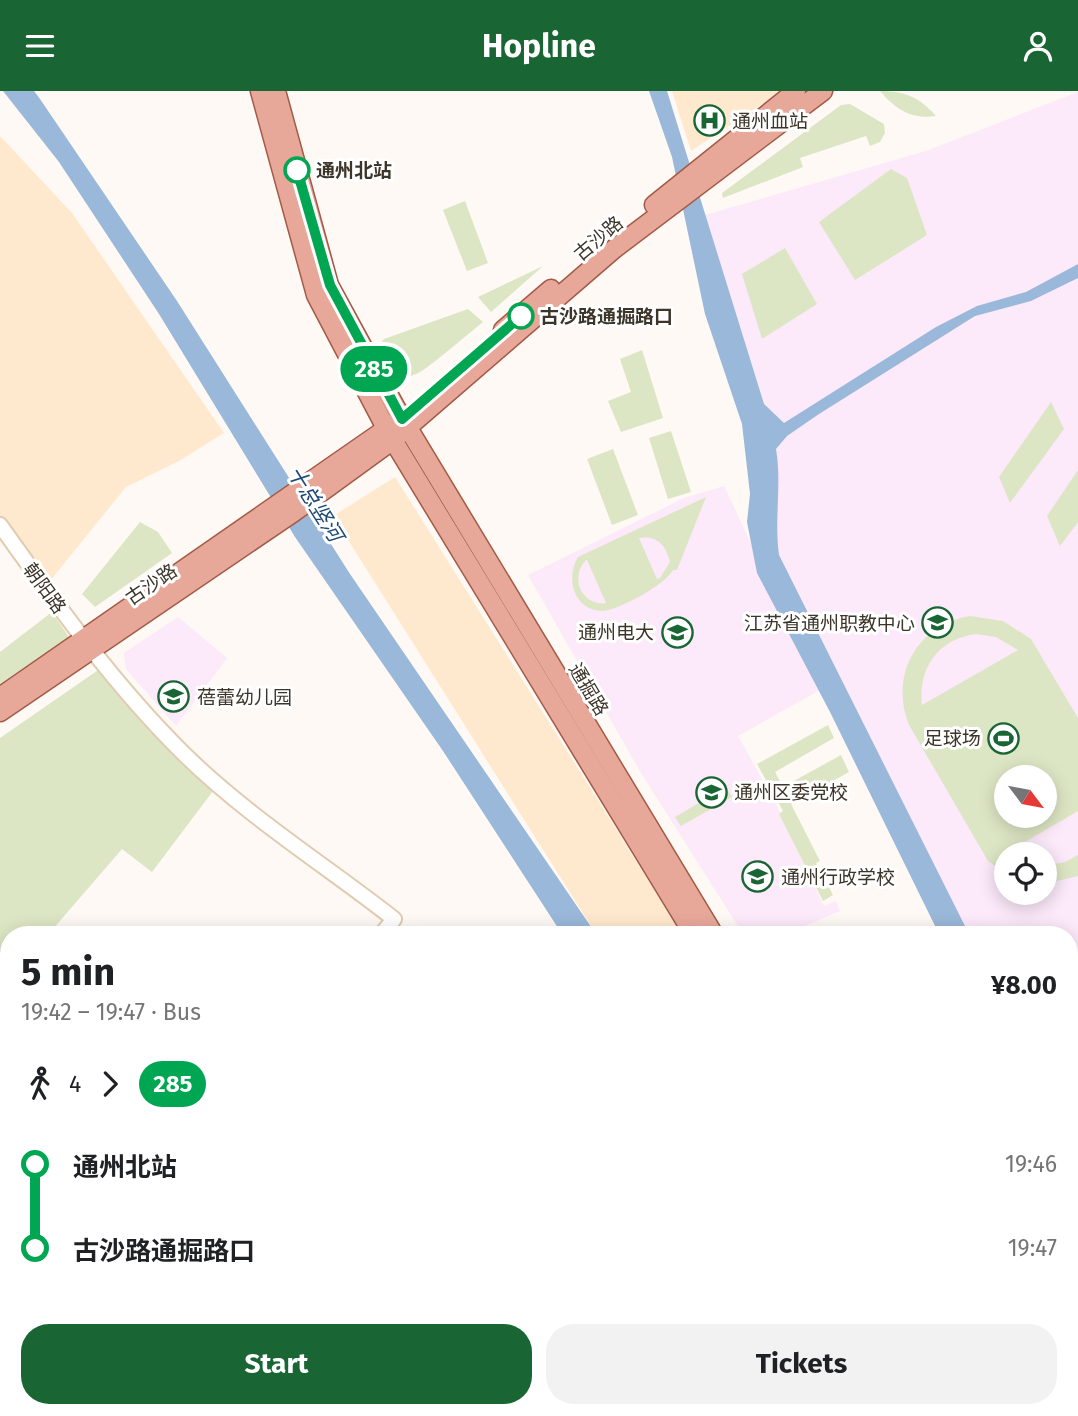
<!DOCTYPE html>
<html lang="en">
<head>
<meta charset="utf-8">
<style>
	:root { --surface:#fff; --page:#f2f2f2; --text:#202124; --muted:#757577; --accent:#196634 }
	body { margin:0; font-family:"Fira Sans","Noto Sans SC",sans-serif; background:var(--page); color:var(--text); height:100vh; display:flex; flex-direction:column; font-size:26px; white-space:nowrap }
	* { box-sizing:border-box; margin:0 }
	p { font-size:23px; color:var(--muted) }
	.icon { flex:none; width:38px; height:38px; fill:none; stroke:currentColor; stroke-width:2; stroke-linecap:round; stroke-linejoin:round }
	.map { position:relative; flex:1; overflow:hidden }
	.sheet { position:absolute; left:0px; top:835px; width:1078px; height:492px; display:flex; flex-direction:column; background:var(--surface); border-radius:28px 28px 0 0; box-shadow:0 4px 18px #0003 }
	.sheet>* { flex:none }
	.badge { padding:0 14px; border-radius:23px; font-size:24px; line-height:46px }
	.needle { width:46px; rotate:122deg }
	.buttons { position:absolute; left:994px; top:674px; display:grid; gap:14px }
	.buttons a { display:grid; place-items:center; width:63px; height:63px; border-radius:50%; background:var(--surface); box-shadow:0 4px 18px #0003; font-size:35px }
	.map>.badge { position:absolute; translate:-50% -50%; box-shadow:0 0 0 4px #fff }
	.legs { display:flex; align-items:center; gap:10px; height:77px; padding:0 21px; font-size:23px }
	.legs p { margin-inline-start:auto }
	.head { display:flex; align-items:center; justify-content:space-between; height:119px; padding:0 21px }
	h1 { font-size:38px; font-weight:700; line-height:52px }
	.cta { display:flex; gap:14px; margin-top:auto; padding:14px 21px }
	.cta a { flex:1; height:80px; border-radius:28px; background:var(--accent); color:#fff; font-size:28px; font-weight:700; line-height:80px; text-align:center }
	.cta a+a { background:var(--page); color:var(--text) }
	ul { padding:0 21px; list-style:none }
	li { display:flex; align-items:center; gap:24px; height:84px; font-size:26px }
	li i { display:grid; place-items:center; width:10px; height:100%; margin:0 9px; background:currentColor }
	li i::after { content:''; width:18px; height:18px; margin:-9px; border:5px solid; border-radius:50%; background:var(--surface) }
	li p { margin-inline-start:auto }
	li:first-child i { background:linear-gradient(#0000 50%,currentColor 0) }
	li:last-child i { background:linear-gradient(currentColor 50%,#0000 0) }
	header { display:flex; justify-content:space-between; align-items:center; height:91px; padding:0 21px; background:var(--accent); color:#fff; font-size:32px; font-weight:700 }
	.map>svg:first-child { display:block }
	.built { fill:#ffe9ce }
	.education { fill:#fce9fa; fill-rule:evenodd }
	.green { fill:#dde6c4; fill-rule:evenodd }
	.water { fill:#9ab8d9 }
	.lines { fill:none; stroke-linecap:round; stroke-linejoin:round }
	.minor-casing { stroke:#e1ccb1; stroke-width:18 }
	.major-casing { stroke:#a25a46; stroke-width:21 }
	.minor { stroke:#fff; stroke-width:14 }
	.major { stroke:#e8a899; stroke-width:18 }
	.line-1-casing { stroke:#fff; stroke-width:16 }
	.line-1 { stroke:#00a651; stroke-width:10 }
	.stop-1-dot { fill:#fff; stroke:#00a651; stroke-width:3.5 }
	.labels { text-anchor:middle; stroke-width:6; stroke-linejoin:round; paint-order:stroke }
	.poi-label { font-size:19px; fill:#3d352a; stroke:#fff; text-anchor:start }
	.stop-label { font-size:19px; font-weight:bold; fill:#3d352a; stroke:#fff; text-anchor:start }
	.street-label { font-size:19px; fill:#3d352a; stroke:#fff }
	.water-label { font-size:21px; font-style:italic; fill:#1e4974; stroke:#fff }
</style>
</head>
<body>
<header><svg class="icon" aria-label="menu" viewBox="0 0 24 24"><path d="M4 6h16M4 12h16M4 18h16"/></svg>Hopline<svg class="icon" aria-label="person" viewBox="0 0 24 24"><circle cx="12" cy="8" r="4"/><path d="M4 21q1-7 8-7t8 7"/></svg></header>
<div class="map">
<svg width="1078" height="1325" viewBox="0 0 1078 1325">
	<rect width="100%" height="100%" fill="#fef9f4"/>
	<g class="built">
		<polygon points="672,0 782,0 691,60"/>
		<polygon points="0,45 72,122 224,342 179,370 126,396 45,496 0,434"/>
		<polygon points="395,386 682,843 596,843 333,425"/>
		<polygon points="876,1318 973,1318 977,1325 880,1325"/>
	</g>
	<g class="education">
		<path d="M 1078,1 L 1078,978 L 1069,982 L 1069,844 L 946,843 L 769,465 L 705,124 L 926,60 ZM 1006,686 L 1045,686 L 1045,724 L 1006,724 ZM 1006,763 L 1045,763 L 1045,802 L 1006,802 Z"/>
		<polygon points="724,395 820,599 738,645 779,719 824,815 836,810 840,820 786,843 743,843 641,682 528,484 684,407"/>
		<polygon points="178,526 227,567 176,635 126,578 124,562"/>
		<polygon points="1078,1045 1078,1314 1057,1325 1018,1325 1013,1318 1069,1318 1069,1049"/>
		<polygon points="609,1318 707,1318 712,1325 599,1325"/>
	</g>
	<g class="green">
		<path d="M 880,0 C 905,0 919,6 936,25 C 912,29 895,18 880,0 Z"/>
		<polygon points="850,13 884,33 885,42 880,51 870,55 866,45 800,67 803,76 723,107 722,102 841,14"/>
		<polygon points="891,78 907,87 927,144 855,189 819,131"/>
		<polygon points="465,110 488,172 467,180 443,119"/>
		<polygon points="785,157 817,213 762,248 742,183"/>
		<polygon points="543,175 491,221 478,206"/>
		<path d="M 468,218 L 483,231 C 470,242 457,252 444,263 C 415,287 398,300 373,262 L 384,248 Z"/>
		<polygon points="642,259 663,327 621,341 608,310 631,301 620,268"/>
		<polygon points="1051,311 1064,338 1010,412 999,386"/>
		<polygon points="671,340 691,401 668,408 649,347"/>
		<polygon points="613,358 638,424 612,434 587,368"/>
		<polygon points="1078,379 1078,431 1060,455 1047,425"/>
		<path d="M 706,406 L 677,479 L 673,479 C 666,493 619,519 603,520 C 574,520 565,488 578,466 ZM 639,447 C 657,444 666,454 670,471 L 660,487 L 657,488 ZM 586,469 L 587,469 L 606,512 C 582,515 569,487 586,469 Z"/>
		<polygon points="140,431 158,441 172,462 95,516 82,503"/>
		<polygon points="52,521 69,546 0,593 0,561"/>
		<path d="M 970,525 L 1003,530 L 1031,548 L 1078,627 L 1078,720 L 1006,762 L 1006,783 L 988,770 L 909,634 C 889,584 917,534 970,525 ZM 976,543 L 996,546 L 1018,559 L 922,614 C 918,577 938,548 976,543 ZM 1006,686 L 1045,686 L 1045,724 L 1006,724 Z"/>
		<polygon points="104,575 219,692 152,781 122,758 52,839 56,843 9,844 9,871 0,857 0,647"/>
		<polygon points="828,634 834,647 775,681 783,696 841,664 849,681 791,713 820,770 816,772 833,804 823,810 779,723 783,720 757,673"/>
		<polygon points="726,696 732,706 681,735 675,726"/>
		<polygon points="1078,764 1078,785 1045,793 1045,775 1065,771"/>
	</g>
	<g class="water">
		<polygon points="3,0 34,0 40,8 177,210 350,483 596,843 562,843 443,660 295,446 159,223 59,71"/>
		<path d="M 649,0 L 667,0 L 764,313 L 784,332 L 936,236 L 977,215 L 1026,201 L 1078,173 L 1078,187 L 1031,210 L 975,225 L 819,323 L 787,345 L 776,358 C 782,393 774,428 779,464 L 969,843 L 939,843 L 830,621 L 757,482 L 747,431 L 750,403 L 742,333 L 705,223 L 672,66 Z"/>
		<polygon points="0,857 9,871 9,918 0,897"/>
	</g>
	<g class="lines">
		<defs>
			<g id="minor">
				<path d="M 0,434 C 57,514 114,594 184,663 C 247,725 325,774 394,828 L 381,844"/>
				<polyline points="1069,1002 1078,998"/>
				<polyline points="1069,1015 1078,1010"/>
				<polyline points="0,1207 9,1201"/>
				<polyline points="533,1325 544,1318"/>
				<polyline points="563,1325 574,1318"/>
			</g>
			<g id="major">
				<polyline points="260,0 316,204 387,339"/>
				<polyline points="276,0 329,194 402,328"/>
				<polyline points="654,114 796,0"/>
				<polyline points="503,239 551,198"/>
				<polyline points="408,337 714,844"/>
				<polyline points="393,349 694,844"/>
				<polyline points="0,606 406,324"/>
				<polyline points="0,621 294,421 393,349 614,158 823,0"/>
				<polyline points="982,1318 987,1325"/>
				<polyline points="1001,1318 1005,1325"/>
			</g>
		</defs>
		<use href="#minor" class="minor-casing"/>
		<use href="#major" class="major-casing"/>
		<use href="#minor" class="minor"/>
		<use href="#major" class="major"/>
	</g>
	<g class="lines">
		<defs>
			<polyline id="line-1" points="297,79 330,194 402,328 521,225"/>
		</defs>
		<use href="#line-1" class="line-1-casing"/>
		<use href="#line-1" class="line-1"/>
	</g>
	<defs>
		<symbol id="hospital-ring" viewBox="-11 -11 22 22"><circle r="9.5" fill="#fff" stroke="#196634" stroke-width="1.5"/><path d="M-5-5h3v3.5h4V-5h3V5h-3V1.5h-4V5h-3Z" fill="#196634"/></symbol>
		<symbol id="school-ring" viewBox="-11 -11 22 22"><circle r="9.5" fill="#fff" stroke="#196634" stroke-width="1.5"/><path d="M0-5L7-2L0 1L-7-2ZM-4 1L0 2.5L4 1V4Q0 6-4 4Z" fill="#196634"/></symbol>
		<symbol id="stadium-ring" viewBox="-11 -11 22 22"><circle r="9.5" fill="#fff" stroke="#196634" stroke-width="1.5"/><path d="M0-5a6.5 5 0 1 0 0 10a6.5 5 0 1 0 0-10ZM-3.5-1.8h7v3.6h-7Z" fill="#196634"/></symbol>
	</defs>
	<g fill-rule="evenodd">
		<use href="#hospital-ring" x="692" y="12" width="35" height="35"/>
		<use href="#school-ring" x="920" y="514" width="35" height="35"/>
		<use href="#school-ring" x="660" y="524" width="35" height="35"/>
		<use href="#school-ring" x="156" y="588" width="35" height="35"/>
		<use href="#stadium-ring" x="986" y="630" width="35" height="35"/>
		<use href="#school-ring" x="694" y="684" width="35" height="35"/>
		<use href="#school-ring" x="740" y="768" width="35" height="35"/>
	</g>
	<g class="stop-1-dot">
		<circle cx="297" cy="79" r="12"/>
		<circle cx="521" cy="225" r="12"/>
	</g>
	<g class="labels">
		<g class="poi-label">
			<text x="732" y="37">通州血站</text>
			<text x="915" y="539" text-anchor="end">江苏省通州职教中心</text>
			<text x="654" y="548" text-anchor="end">通州电大</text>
			<text x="197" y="613">蓓蕾幼儿园</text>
			<text x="981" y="654" text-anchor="end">足球场</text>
			<text x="734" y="708">通州区委党校</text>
			<text x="781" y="793">通州行政学校</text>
		</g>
		<g class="stop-label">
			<text x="316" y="86">通州北站</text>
			<text x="540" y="232">古沙路通掘路口</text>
		</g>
		<g class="street-label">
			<text transform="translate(598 147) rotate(-40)" y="7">古沙路</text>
			<text transform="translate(151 493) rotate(-34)" y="7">古沙路</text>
			<text transform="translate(45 497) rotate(54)" y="7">朝阳路</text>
			<text transform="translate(589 598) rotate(59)" y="7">通掘路</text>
		</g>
		<g class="water-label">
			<text transform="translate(315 413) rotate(58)" y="7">十总竖河</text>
		</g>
	</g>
</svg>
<div class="buttons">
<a><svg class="needle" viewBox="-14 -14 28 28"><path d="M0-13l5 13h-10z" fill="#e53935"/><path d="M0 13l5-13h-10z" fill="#757577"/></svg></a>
<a><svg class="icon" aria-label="locate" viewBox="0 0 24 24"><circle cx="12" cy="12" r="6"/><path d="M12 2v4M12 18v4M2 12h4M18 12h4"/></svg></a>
</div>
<b class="badge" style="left:374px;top:278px;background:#00a651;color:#fff">285</b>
<section class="sheet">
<div class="head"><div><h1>5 min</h1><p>19:42 – 19:47 · Bus</p></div><b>¥8.00</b></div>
<div class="legs"><svg class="icon" aria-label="walk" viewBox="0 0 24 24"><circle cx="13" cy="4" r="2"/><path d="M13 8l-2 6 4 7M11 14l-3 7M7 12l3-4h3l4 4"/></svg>4<svg class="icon" aria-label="forward" viewBox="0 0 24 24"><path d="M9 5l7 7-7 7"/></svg><b class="badge" style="background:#00a651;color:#fff">285</b></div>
<ul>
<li><i style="color:#00a651"></i><b>通州北站</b><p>19:46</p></li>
<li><i style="color:#00a651"></i><b>古沙路通掘路口</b><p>19:47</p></li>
</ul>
<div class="cta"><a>Start</a><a>Tickets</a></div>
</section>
</div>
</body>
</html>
